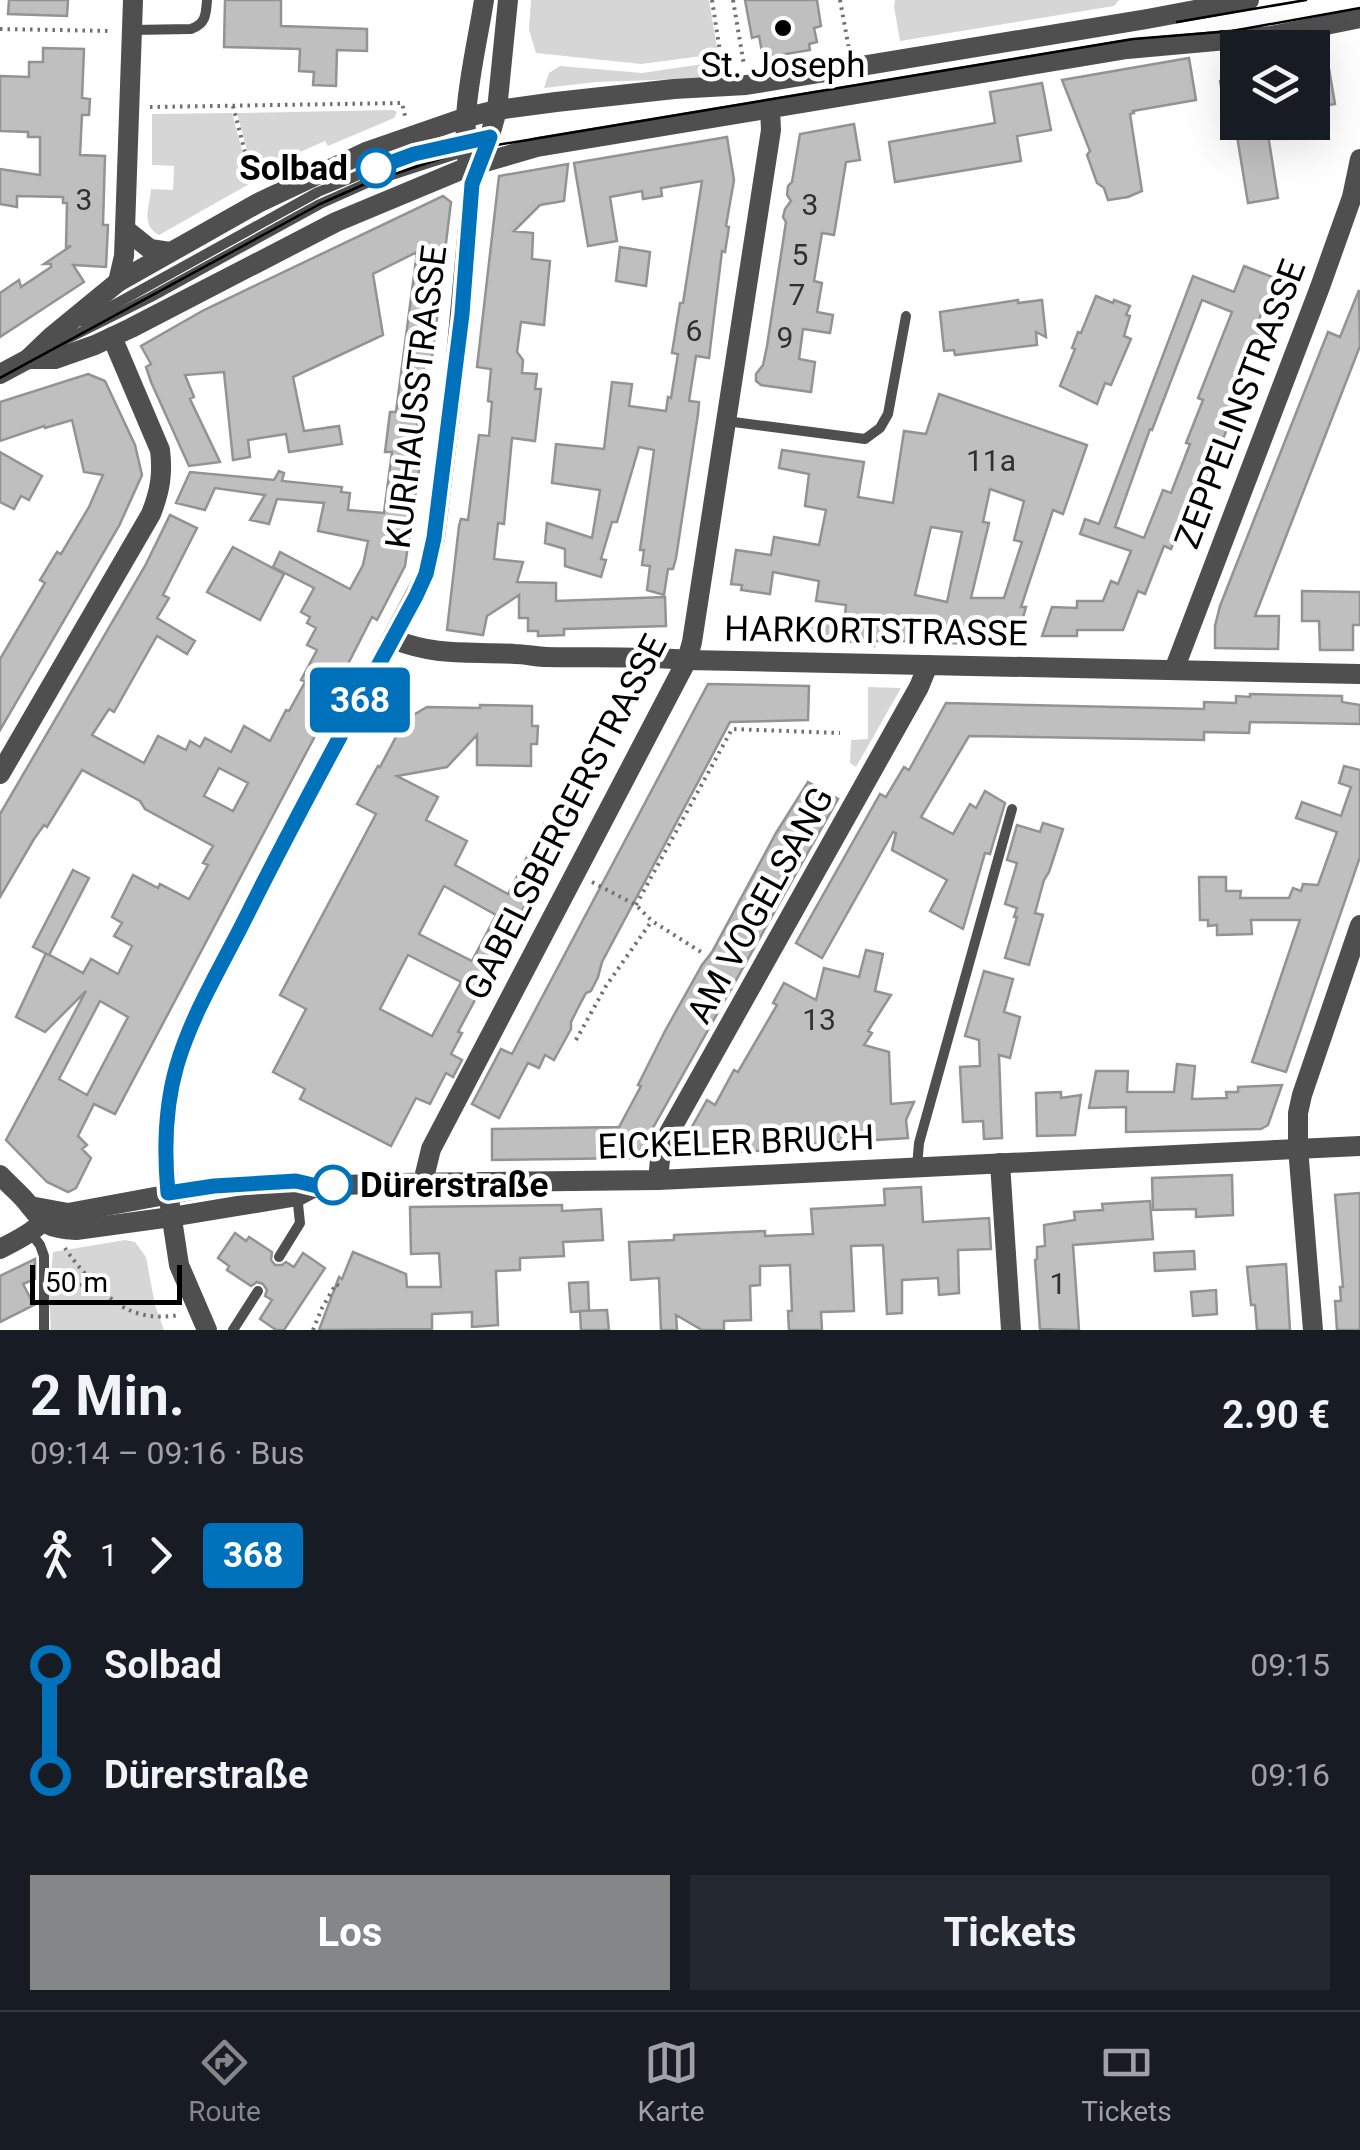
<!DOCTYPE html>
<html lang="de">
<head>
<meta charset="utf-8">
<style>
	:root { --surface:#171b24; --page:#242831; --text:#f1f3f6; --muted:#9ea1a6; --line:#363941; --accent:#858687 }
	body { margin:0; font-family:Roboto,sans-serif; background:var(--page); color:var(--text); height:100vh; display:flex; flex-direction:column; font-size:38px; white-space:nowrap }
	* { box-sizing:border-box; margin:0 }
	p { font-size:32px; color:var(--muted) }
	.icon { flex:none; width:55px; height:55px; fill:none; stroke:currentColor; stroke-width:2; stroke-linecap:round; stroke-linejoin:round }
	.map { position:relative; height:1330px; overflow:hidden }
	.details { display:flex; flex-direction:column; background:var(--surface); flex:1 }
	.details>* { flex:none }
	.badge { padding:0 20px; border-radius:8px; font-size:35px; line-height:65px }
	.tools { position:absolute; left:1220px; top:30px; display:grid; gap:20px }
	.tools a { display:grid; place-items:center; width:110px; height:110px; border-radius:0px; background:var(--surface); box-shadow:0 10px 40px #0002; font-size:50px }
	.scale { position:absolute; left:30px; bottom:25px; width:152px; box-sizing:border-box; padding-left:10px; border:5px solid #000; border-top:0; font-size:28px; line-height:35px; white-space:nowrap; color:#000; -webkit-text-stroke:8px #fff; paint-order:stroke }
	.map>.badge { position:absolute; translate:-50% -50%; box-shadow:0 0 0 5px #fff }
	.legs { display:flex; align-items:center; gap:15px; height:110px; padding:0 30px; font-size:32px }
	.legs p { margin-inline-start:auto }
	.overview { display:flex; align-items:center; justify-content:space-between; height:170px; padding:0 30px }
	h1 { font-size:55px; font-weight:700; line-height:75px }
	.cta { display:flex; gap:20px; margin-top:auto; padding:20px 30px }
	.cta a { flex:1; height:115px; border-radius:0px; background:var(--accent); color:#fff; font-size:40px; font-weight:700; line-height:115px; text-align:center }
	.cta a+a { background:var(--page); color:var(--text) }
	ul { padding:0 30px; list-style:none }
	li { display:flex; align-items:center; gap:35px; height:110px; font-size:38px }
	li i { display:grid; place-items:center; width:15px; height:100%; margin:0 12px; background:currentColor }
	li i::after { content:''; width:25px; height:25px; margin:-12px; border:8px solid; border-radius:50%; background:var(--surface) }
	li p { margin-inline-start:auto }
	li:first-child i { background:linear-gradient(#0000 50%,currentColor 0) }
	li:last-child i { background:linear-gradient(currentColor 50%,#0000 0) }
	.tab-bar { display:flex; justify-content:space-around; align-items:center; height:140px; border-top:2px solid var(--line); background:var(--surface); font-size:28px; color:var(--muted) }
	.tab-bar a { display:grid; justify-items:center; gap:5px }
	.tab-bar .current { color:var(--accent) }
	.map>svg:first-child { display:block }
	.green { fill:#d6d6d6 }
	.building { fill:#bfbfbf; stroke:#939393; stroke-width:2.5; fill-rule:evenodd }
	.lines { fill:none; stroke-linecap:round; stroke-linejoin:round }
	.path { stroke:#717171; stroke-width:4; stroke-dasharray:2.5 5; stroke-linecap:butt }
	.service { stroke:#4f4f4f; stroke-width:10 }
	.minor { stroke:#4f4f4f; stroke-width:20 }
	.tertiary { stroke:#4f4f4f; stroke-width:20 }
	.tram { stroke:#000; stroke-width:2.5 }
	.line-1-casing { stroke:#fff; stroke-width:22 }
	.line-1 { stroke:#0072bc; stroke-width:15 }
	.poi-dot { fill:#000; stroke:#fff; stroke-width:4 }
	.stop-1-dot { fill:#fff; stroke:#0072bc; stroke-width:5 }
	.labels { text-anchor:middle; stroke-width:9; stroke-linejoin:round; paint-order:stroke }
	.number-label { font-size:30px; fill:#303030 }
	.poi-label { font-size:35px; fill:#000; stroke:#fff }
	.stop-label { font-size:35px; font-weight:bold; fill:#000; stroke:#fff; text-anchor:end }
	.street-label { font-size:35px; fill:#000; stroke:#fff }
</style>
</head>
<body>
<div class="map">
<svg width="1360" height="1330" viewBox="0 0 1360 1330">
	<rect width="100%" height="100%" fill="#fff"/>
	<g class="green">
		<polygon points="531,0 709,0 718,54 641,64 536,53 529,30"/>
		<polygon points="895,0 1119,0 1114,6 900,41 894,6"/>
		<polygon points="710,63 712,78 596,82 544,88 549,73 560,66 642,73"/>
		<polygon points="393,110 397,112 394,118 328,146 325,141 284,159 286,165 255,181 237,113"/>
		<path d="M 232,113 L 251,183 L 159,235 C 140,225 150,206 151,189 L 173,190 L 174,166 L 152,165 L 152,114 Z"/>
		<polygon points="868,687 901,688 856,767 850,763 851,740 868,739"/>
		<polygon points="125,1240 135,1242 146,1257 155,1305 164,1330 51,1330 49,1294 53,1252"/>
	</g>
	<g class="building">
		<polygon points="9,0 68,0 67,16 8,14"/>
		<polygon points="225,0 281,0 281,26 367,29 367,51 337,50 336,86 313,85 314,72 299,71 300,49 224,47"/>
		<polygon points="745,0 817,0 821,26 814,28 817,42 809,44 810,50 780,55 771,56 769,50 762,52 759,36 752,38"/>
		<polygon points="43,48 84,49 82,98 90,99 89,115 82,115 80,155 105,156 103,225 108,225 106,267 73,265 84,282 0,337 0,293 19,280 21,287 51,267 51,264 44,264 71,246 66,247 67,203 63,203 63,197 17,196 17,207 0,204 0,169 40,175 40,137 28,137 28,132 0,131 0,76 29,77 29,62 43,62"/>
		<polygon points="1189,58 1196,100 1133,111 1134,113 1130,114 1142,191 1128,197 1108,200 1104,188 1097,183 1087,155 1090,151 1062,80"/>
		<polygon points="1328,63 1335,104 1312,108 1312,65"/>
		<polygon points="1238,78 1238,122 1266,122 1278,198 1248,203 1236,130 1229,131 1220,81"/>
		<polygon points="1042,83 1051,130 1017,136 1021,161 895,182 889,142 995,123 990,92"/>
		<polygon points="854,124 860,160 846,162 834,235 822,233 814,281 822,283 817,312 833,315 830,333 803,329 799,359 815,362 811,392 761,385 756,381 756,374 763,365 767,346 786,222 783,217 785,209 791,201 787,195 788,186 792,182 800,134"/>
		<polygon points="727,137 734,180 726,226 729,227 725,252 722,251 709,358 696,356 689,401 699,402 698,414 676,558 673,569 668,569 664,595 647,590 650,566 642,565 644,550 640,550 654,450 639,447 617,522 612,522 601,559 606,560 601,577 565,566 565,549 545,543 547,523 592,538 600,490 552,483 556,444 604,449 612,382 632,384 629,406 666,411 668,397 671,398 678,354 672,353 680,303 683,303 702,181 661,188 662,196 643,199 642,191 610,197 617,241 588,246 574,163"/>
		<polygon points="568,164 564,201 540,205 514,231 533,233 532,259 550,261 544,325 521,322 517,352 523,360 522,373 537,374 535,389 541,389 535,441 512,438 504,524 498,523 494,559 523,562 517,582 556,583 556,601 665,597 666,626 564,629 564,635 538,636 538,631 528,631 528,618 519,618 519,595 487,616 483,635 447,630 459,526 461,519 468,520 479,435 489,436 492,402 488,401 491,369 477,367 499,176"/>
		<path d="M 443,196 L 451,202 L 432,358 L 425,358 L 414,455 L 421,456 L 405,566 L 377,620 L 372,617 L 347,666 L 351,668 L 115,1114 L 94,1104 L 78,1136 L 87,1145 L 82,1149 L 91,1158 L 76,1188 L 68,1192 L 47,1182 L 6,1140 L 86,991 L 45,1032 L 16,1017 L 46,953 L 83,973 L 91,959 L 118,974 L 132,946 L 114,936 L 122,923 L 112,917 L 133,875 L 158,888 L 160,884 L 189,899 L 208,865 L 203,863 L 213,846 L 145,809 L 140,801 L 82,770 L 47,827 L 44,825 L 34,839 L 0,897 L 0,814 L 145,566 L 170,515 L 197,528 L 163,595 L 169,598 L 157,618 L 195,641 L 187,654 L 157,636 L 114,712 L 109,709 L 92,735 L 144,763 L 158,736 L 186,750 L 190,741 L 200,747 L 205,738 L 231,752 L 244,726 L 270,741 L 286,710 L 289,711 L 305,682 L 301,680 L 317,650 L 307,645 L 316,628 L 307,623 L 310,617 L 301,612 L 314,588 L 273,567 L 280,552 L 350,589 L 363,565 L 368,541 L 318,531 L 324,503 L 277,499 L 269,524 L 250,520 L 265,495 L 215,488 L 205,510 L 176,503 L 190,472 L 274,480 L 279,471 L 284,473 L 282,481 L 342,487 L 341,492 L 350,493 L 348,510 L 384,513 L 392,452 L 385,452 L 390,412 L 396,412 L 417,252 L 373,274 L 383,335 L 293,377 L 304,431 L 339,426 L 342,444 L 289,452 L 286,434 L 248,440 L 250,457 L 233,460 L 224,372 L 185,375 L 194,397 L 190,399 L 220,462 L 189,466 L 151,382 L 146,367 L 151,364 L 141,346 L 204,310 ZM 219,768 L 248,783 L 233,811 L 204,796 ZM 100,1001 L 128,1017 L 87,1095 L 59,1079 Z"/>
		<polygon points="620,247 650,252 646,286 616,281"/>
		<path d="M 1244,266 L 1275,278 L 1258,322 L 1263,324 L 1229,410 L 1234,412 L 1197,503 L 1190,500 L 1171,549 L 1164,546 L 1145,594 L 1138,591 L 1123,630 L 1077,630 L 1077,636 L 1042,636 L 1052,607 L 1077,608 L 1077,601 L 1103,601 L 1111,581 L 1118,584 L 1131,551 L 1080,534 L 1085,519 L 1099,524 L 1193,276 L 1234,292 ZM 1202,300 L 1232,312 L 1198,398 L 1203,400 L 1186,443 L 1190,444 L 1171,493 L 1163,490 L 1144,538 L 1115,527 L 1150,429 L 1152,430 Z"/>
		<polygon points="1359,290 1360,346 1255,616 1279,616 1278,649 1215,648 1215,626 1220,606 1328,332 1340,337"/>
		<polygon points="1096,296 1113,303 1114,300 1130,306 1126,315 1130,316 1124,336 1131,339 1111,385 1105,383 1097,404 1060,386 1075,349 1072,348 1078,332 1081,333"/>
		<polygon points="1018,300 1018,303 1042,300 1046,337 1036,332 1037,345 955,355 954,350 944,351 940,312"/>
		<polygon points="88,374 105,381 135,445 142,475 119,526 0,730 0,659 45,583 40,580 57,552 61,554 89,507 103,475 84,472 72,420 45,428 44,426 0,441 0,402"/>
		<path d="M 939,394 L 1087,445 L 1063,514 L 1053,510 L 1021,607 L 1026,607 L 1018,635 L 990,635 L 989,644 L 945,643 L 945,627 L 914,620 L 914,641 L 875,641 L 874,646 L 830,638 L 829,641 L 810,641 L 811,634 L 799,632 L 800,622 L 844,624 L 846,605 L 816,601 L 819,581 L 773,572 L 770,594 L 741,590 L 742,585 L 731,584 L 736,550 L 771,555 L 774,537 L 819,545 L 826,510 L 805,506 L 809,474 L 779,468 L 782,450 L 864,462 L 858,497 L 893,503 L 904,431 L 926,434 ZM 990,489 L 1024,501 L 1014,540 L 1022,542 L 1004,598 L 971,598 L 989,523 L 983,522 ZM 931,527 L 962,532 L 947,602 L 915,595 Z"/>
		<polygon points="0,452 42,476 29,500 21,496 14,509 0,502"/>
		<polygon points="233,547 284,574 260,620 207,592"/>
		<polygon points="1302,591 1360,592 1360,625 1353,625 1353,650 1320,650 1319,621 1302,621"/>
		<polygon points="708,684 809,686 808,720 730,722 602,962 598,977 591,991 586,993 578,1008 571,1022 571,1029 554,1060 545,1055 539,1068 528,1063 499,1118 472,1104 501,1049 512,1054"/>
		<polygon points="1250,694 1342,696 1342,702 1360,705 1360,724 1250,722 1249,733 1204,732 1204,740 969,736 921,817 953,834 970,804 976,808 985,791 1005,803 990,854 985,853 963,929 930,911 947,880 892,850 896,833 893,832 822,958 796,943 880,794 886,797 904,767 909,770 946,703 1204,709 1204,702 1236,703 1236,696 1250,697"/>
		<path d="M 480,705 L 532,706 L 532,726 L 538,726 L 537,744 L 531,744 L 531,766 L 477,765 L 477,735 L 447,767 L 397,776 L 438,797 L 426,820 L 467,841 L 455,865 L 508,894 L 544,824 L 549,827 L 579,770 L 593,777 L 458,1032 L 462,1033 L 451,1054 L 462,1060 L 453,1077 L 446,1073 L 430,1104 L 416,1098 L 391,1146 L 300,1099 L 305,1089 L 273,1072 L 306,1009 L 280,995 L 376,814 L 357,804 L 378,766 L 380,767 L 405,720 L 427,707 L 480,708 ZM 444,886 L 496,915 L 472,961 L 419,934 ZM 408,955 L 461,982 L 432,1036 L 380,1009 Z"/>
		<polygon points="1344,766 1360,770 1360,857 1286,1072 1252,1062 1300,920 1251,920 1252,934 1217,935 1217,925 1208,926 1208,920 1200,920 1199,877 1226,877 1226,891 1241,891 1240,898 1289,898 1293,888 1301,891 1303,884 1318,885 1337,832 1296,818 1302,802 1341,816 1351,787 1339,783"/>
		<polygon points="808,782 838,799 636,1158 492,1160 492,1129 619,1127 641,1086 638,1085 665,1031 702,965 712,952 776,833"/>
		<polygon points="1043,823 1063,829 1049,872 1044,880 1035,913 1043,915 1029,965 1005,958 1017,917 1014,917 1017,908 1005,904 1017,863 1007,860 1017,825 1040,832"/>
		<polygon points="73,870 89,878 49,955 33,947"/>
		<polygon points="866,950 883,954 875,991 891,995 868,1031 872,1033 864,1045 889,1052 891,1104 914,1102 906,1120 908,1138 809,1144 810,1148 687,1155 680,1148 707,1100 715,1105 734,1070 738,1072 777,1005 773,1003 784,983 816,1000 824,968 859,977"/>
		<polygon points="984,971 1013,979 1004,1012 1020,1017 1010,1058 999,1055 1002,1138 984,1139 983,1121 963,1122 960,1067 980,1066 979,1040 965,1036"/>
		<polygon points="1177,1064 1195,1066 1192,1099 1227,1098 1226,1092 1238,1092 1238,1087 1282,1085 1268,1125 1261,1129 1126,1132 1126,1107 1089,1108 1096,1071 1128,1071 1127,1092 1174,1092"/>
		<polygon points="1061,1092 1061,1098 1081,1095 1075,1135 1037,1136 1036,1093"/>
		<polygon points="1232,1175 1233,1215 1196,1217 1196,1209 1153,1210 1152,1178"/>
		<polygon points="921,1187 923,1222 989,1218 991,1249 958,1250 959,1293 939,1295 938,1278 902,1280 902,1313 887,1314 883,1245 851,1246 854,1311 821,1312 822,1330 789,1330 788,1311 792,1311 790,1265 760,1266 760,1285 750,1286 751,1320 724,1321 724,1330 702,1330 676,1315 677,1330 661,1330 659,1278 631,1280 629,1242 674,1240 674,1235 765,1231 765,1236 813,1234 811,1209 885,1205 884,1189"/>
		<polygon points="1360,1193 1360,1330 1337,1330 1335,1301 1341,1301 1340,1287 1343,1287 1335,1195"/>
		<polygon points="1150,1201 1153,1239 1073,1245 1079,1330 1040,1329 1035,1260 1037,1259 1037,1247 1045,1246 1044,1225 1075,1220 1074,1212 1103,1210 1102,1204"/>
		<polygon points="562,1205 562,1211 601,1209 603,1240 563,1242 564,1256 520,1258 520,1270 496,1271 498,1325 472,1327 472,1312 432,1314 432,1329 319,1330 339,1277 342,1279 353,1252 406,1274 407,1287 441,1287 439,1253 411,1254 410,1207"/>
		<polygon points="235,1233 246,1241 249,1237 272,1252 271,1260 275,1265 282,1265 286,1262 294,1267 303,1253 325,1268 284,1330 276,1330 260,1319 272,1300 265,1296 267,1290 263,1284 257,1282 251,1286 227,1270 229,1266 218,1258"/>
		<polygon points="1194,1251 1195,1269 1155,1271 1154,1253"/>
		<polygon points="35,1259 35,1279 23,1284 34,1305 0,1322 0,1276"/>
		<polygon points="1286,1264 1290,1330 1257,1330 1255,1305 1251,1305 1247,1267"/>
		<polygon points="588,1282 589,1311 571,1312 569,1283"/>
		<polygon points="1216,1290 1217,1314 1193,1316 1191,1292"/>
		<polygon points="607,1310 609,1330 581,1330 580,1311"/>
	</g>
	<g class="lines">
		<g class="path">
			<polyline points="712,0 721,58"/>
			<polyline points="733,0 744,65"/>
			<polyline points="840,0 849,49"/>
			<polyline points="0,29 112,31"/>
			<polyline points="233,106 253,183"/>
			<polyline points="150,107 402,103 405,116"/>
			<polyline points="592,882 636,905 652,921 701,952"/>
			<polyline points="636,905 732,729 840,733"/>
			<polyline points="576,1040 606,986 651,922"/>
			<path d="M 65,1248 C 77,1267 108,1301 129,1310 C 144,1317 163,1318 178,1315"/>
			<polyline points="58,1289 93,1283"/>
			<polyline points="313,1330 322,1308 336,1284 339,1286"/>
		</g>
		<g class="service">
			<path d="M 132,30 L 191,29 C 206,24 206,14 207,0"/>
			<polyline points="83,322 318,192 393,161 469,141"/>
			<polyline points="47,349 151,297 320,204 367,183 469,150"/>
			<polyline points="726,421 865,439 880,428 888,414 906,316"/>
			<polyline points="917,1167 919,1143 1012,809"/>
			<polyline points="31,1233 40,1245 44,1256 44,1330"/>
			<polyline points="279,1257 300,1223 297,1194"/>
			<polyline points="233,1330 258,1291"/>
		</g>
		<g class="minor">
			<polyline points="118,282 124,256 125,229 133,0"/>
			<path d="M 393,639 C 437,657 470,651 515,654 C 526,654 536,657 547,657 C 594,658 640,656 687,660 L 1360,674"/>
			<polyline points="1174,670 1320,287 1352,197 1360,159"/>
			<path d="M 0,774 L 151,514 C 160,491 163,474 160,450 L 112,337"/>
			<polyline points="1000,1163 1011,1330"/>
			<path d="M 0,1175 C 9,1185 21,1194 29,1205 C 45,1225 49,1229 76,1230 L 171,1217 L 298,1196 L 317,1186"/>
			<polyline points="658,1180 660,1160 665,1140 919,687 928,665"/>
			<polyline points="423,1182 431,1149 687,660 692,642 771,130 770,109"/>
			<polyline points="30,1206 68,1213 214,1186 296,1181 317,1186 398,1183 658,1180 1360,1146"/>
			<path d="M 0,1249 C 19,1239 37,1231 50,1213"/>
			<polyline points="1313,1330 1298,1148 1298,1113 1302,1095 1360,925"/>
		</g>
		<g class="tertiary">
			<path d="M 471,177 C 456,124 476,53 484,0"/>
			<polyline points="125,229 150,249 170,252"/>
			<polyline points="28,359 55,359 95,345 131,328 336,222 468,167 537,147 1127,49 1271,36 1360,18"/>
			<polyline points="0,374 28,359 51,337 118,282 258,203 366,152 467,117 497,110 556,102 674,89 746,85 1147,19 1249,0"/>
			<polyline points="207,1330 179,1265 168,1193 166,1142 169,1101 176,1066 192,1022 256,896 426,574 435,538 452,400 472,184 487,146 497,110 508,0"/>
		</g>
		<g class="tram">
			<polyline points="1177,22 1306,0"/>
			<polyline points="0,378 320,204 367,183 467,150 1133,39 1232,31 1360,8"/>
		</g>
	</g>
	<g class="lines">
		<defs>
			<path id="line-1" d="M 333,1185 L 317,1186 L 296,1181 L 214,1186 L 168,1193 C 164,1151 165,1106 177,1065 C 192,1014 221,967 245,919 C 299,810 358,703 416,596 L 426,574 L 434,538 L 462,314 L 472,184 L 490,137 L 414,154 L 376,168"/>
		</defs>
		<use href="#line-1" class="line-1-casing"/>
		<use href="#line-1" class="line-1"/>
	</g>
	<circle class="poi-dot" cx="783" cy="28" r="10"/>
	<g class="stop-1-dot">
		<circle cx="376" cy="168" r="18"/>
		<circle cx="333" cy="1185" r="18"/>
	</g>
	<g class="labels">
		<g class="number-label">
			<text x="84" y="210">3</text>
			<text x="810" y="215">3</text>
			<text x="800" y="265">5</text>
			<text x="797" y="305">7</text>
			<text x="694" y="341">6</text>
			<text x="785" y="348">9</text>
			<text x="991" y="471">11a</text>
			<text x="819" y="1030">13</text>
			<text x="1058" y="1294">1</text>
		</g>
		<g class="poi-label">
			<text x="783" y="77">St. Joseph</text>
		</g>
		<g class="stop-label">
			<text x="348" y="180">Solbad</text>
			<text x="360" y="1197" text-anchor="start">Dürerstraße</text>
		</g>
		<g class="street-label">
			<text transform="translate(416 397) rotate(-83)" y="12">KURHAUSSTRASSE</text>
			<text transform="translate(1240 404) rotate(-69)" y="12">ZEPPELINSTRASSE</text>
			<text transform="translate(876 631) rotate(1)" y="12">HARKORTSTRASSE</text>
			<text transform="translate(565 817) rotate(-63)" y="12">GABELSBERGERSTRASSE</text>
			<text transform="translate(760 905) rotate(-61)" y="12">AM VOGELSANG</text>
			<text transform="translate(736 1142) rotate(-2)" y="12">EICKELER BRUCH</text>
		</g>
	</g>
</svg>
<div class="tools">
<a><svg class="icon" aria-label="layers" viewBox="0 0 24 24"><path d="M12 4l9 5-9 5-9-5zM3 14l9 5 9-5"/></svg></a>
</div>
<div class="scale">50 m</div>
<b class="badge" style="left:360px;top:700px;background:#0072bc;color:#fff">368</b>
</div>
<section class="details">
<div class="overview"><div><h1>2 Min.</h1><p>09:14 – 09:16 · Bus</p></div><b>2.90 €</b></div>
<div class="legs"><svg class="icon" aria-label="walk" viewBox="0 0 24 24"><circle cx="13" cy="4" r="2"/><path d="M13 8l-2 6 4 7M11 14l-3 7M7 12l3-4h3l4 4"/></svg>1<svg class="icon" aria-label="forward" viewBox="0 0 24 24"><path d="M9 5l7 7-7 7"/></svg><b class="badge" style="background:#0072bc;color:#fff">368</b></div>
<ul>
<li><i style="color:#0072bc"></i><b>Solbad</b><p>09:15</p></li>
<li><i style="color:#0072bc"></i><b>Dürerstraße</b><p>09:16</p></li>
</ul>
<div class="cta"><a>Los</a><a>Tickets</a></div>
</section>
<nav class="tab-bar">
<a class="current"><svg class="icon" aria-label="directions" viewBox="0 0 24 24"><path d="M12 3l9 9-9 9-9-9zM9 14v-3h6M13 9l2 2-2 2"/></svg>Route</a>
<a><svg class="icon" aria-label="map" viewBox="0 0 24 24"><path d="M3 6l6-2 6 2 6-2v14l-6 2-6-2-6 2zM9 4v14M15 6v14"/></svg>Karte</a>
<a><svg class="icon" aria-label="tickets" viewBox="0 0 24 24"><path d="M3 7h18v10H3zM15 7v10"/></svg>Tickets</a>
</nav>
</body>
</html>
